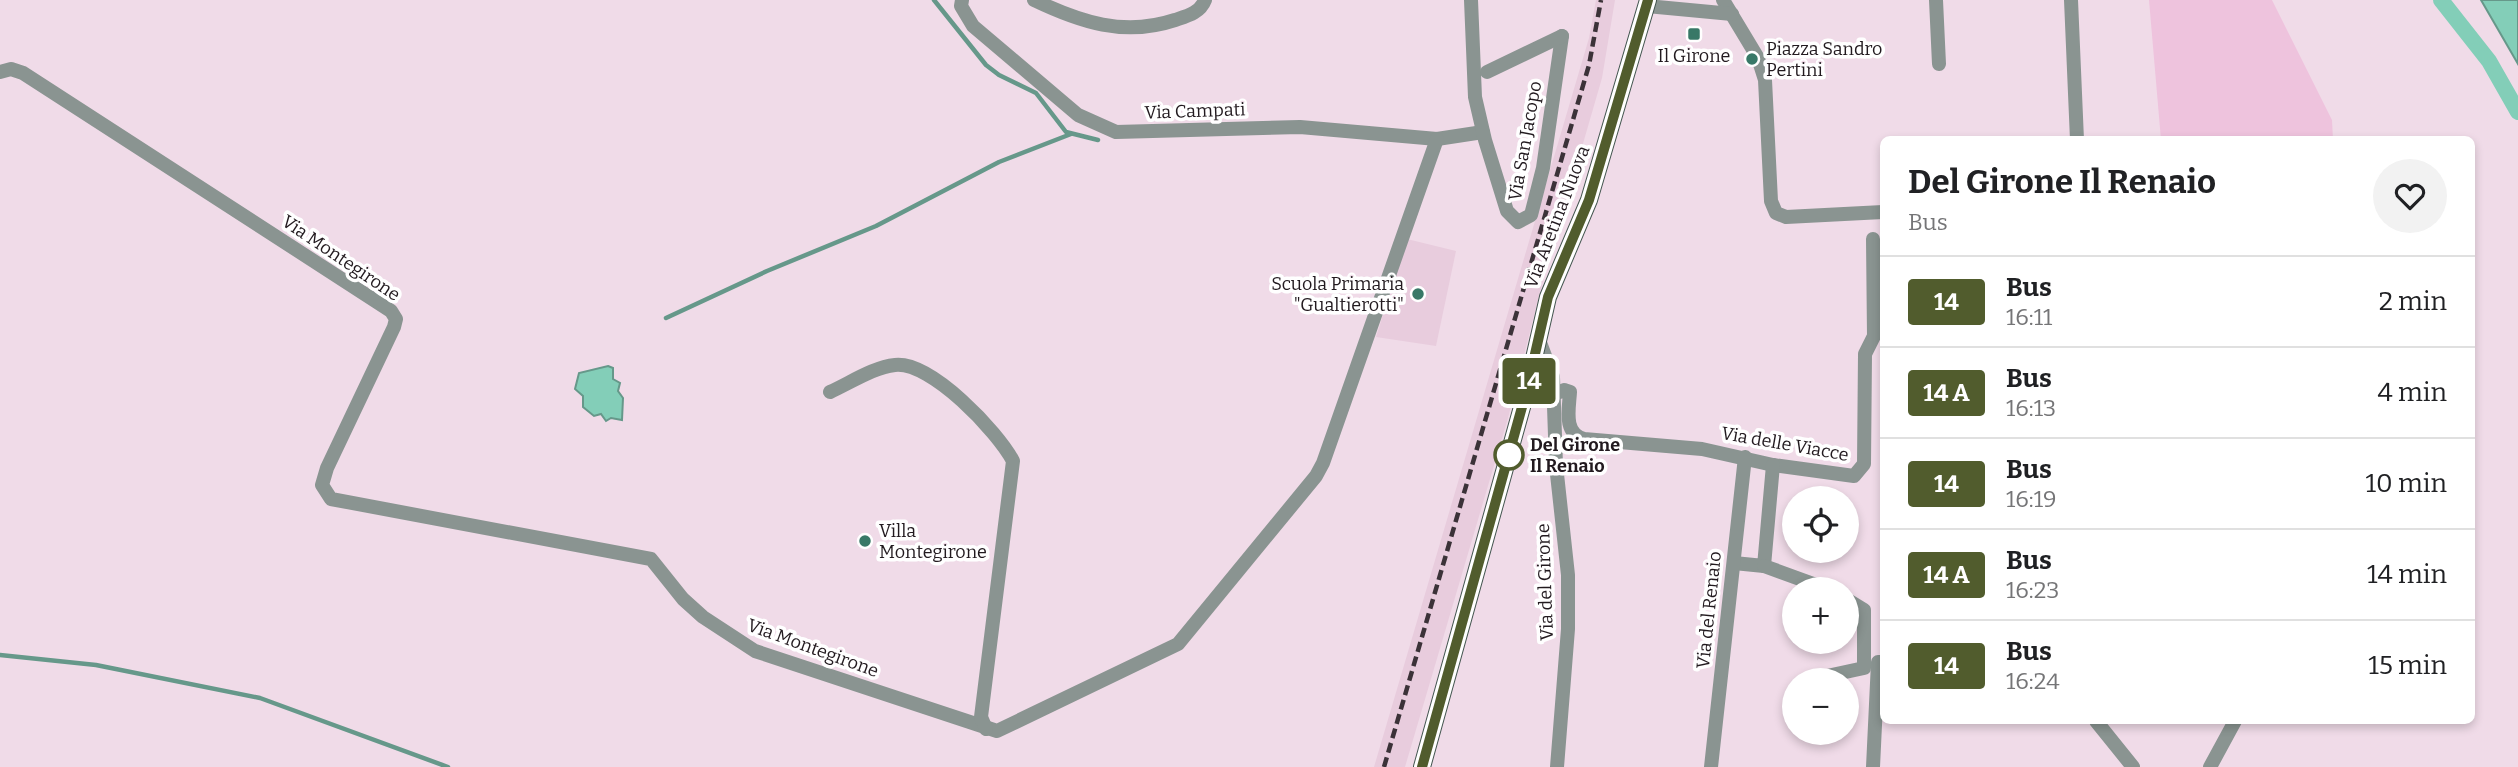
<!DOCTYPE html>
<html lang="it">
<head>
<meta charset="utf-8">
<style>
	:root { --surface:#fff; --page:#f2f2f2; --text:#202124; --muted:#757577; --line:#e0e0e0 }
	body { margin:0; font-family:Bitter,serif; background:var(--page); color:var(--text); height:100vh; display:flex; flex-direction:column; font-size:26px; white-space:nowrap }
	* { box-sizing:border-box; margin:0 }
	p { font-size:23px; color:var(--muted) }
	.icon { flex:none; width:38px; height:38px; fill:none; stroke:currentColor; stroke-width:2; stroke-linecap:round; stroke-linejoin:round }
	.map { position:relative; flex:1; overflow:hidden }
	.details { position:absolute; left:1880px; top:136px; width:595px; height:588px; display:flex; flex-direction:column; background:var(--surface); border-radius:10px; box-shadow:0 4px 10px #0003 }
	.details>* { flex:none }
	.badge { padding:0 14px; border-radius:5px; font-size:24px; line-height:46px }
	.tools { position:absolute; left:1782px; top:486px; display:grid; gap:14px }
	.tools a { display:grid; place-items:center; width:77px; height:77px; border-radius:50%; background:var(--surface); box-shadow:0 4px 10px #0003; font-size:35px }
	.map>.badge { position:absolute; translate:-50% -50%; box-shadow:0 0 0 4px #fff }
	.round { display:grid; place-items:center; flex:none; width:74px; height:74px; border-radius:37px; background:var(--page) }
	.head { display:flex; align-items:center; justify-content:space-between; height:119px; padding:0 28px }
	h1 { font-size:33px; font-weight:700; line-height:52px }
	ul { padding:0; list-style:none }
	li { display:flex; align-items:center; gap:21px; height:91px; padding:0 28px; border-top:2px solid var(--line) }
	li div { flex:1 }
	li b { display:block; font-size:26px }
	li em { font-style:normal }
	li .badge { min-width:77px; font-weight:700; text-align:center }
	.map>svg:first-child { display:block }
	.built { fill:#e8ccdd }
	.green { fill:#eec3dd }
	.water { fill:#83ceb8; stroke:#66988a; stroke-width:2 }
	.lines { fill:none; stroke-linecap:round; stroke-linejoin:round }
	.stream { stroke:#66988a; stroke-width:4.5 }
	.canal { stroke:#83ceb8; stroke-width:16 }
	.street { stroke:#8a9491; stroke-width:14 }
	.primary { stroke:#43554f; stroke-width:18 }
	.rail { stroke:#3b3238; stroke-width:4.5; stroke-dasharray:10 5; stroke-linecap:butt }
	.line-casing { stroke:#fff; stroke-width:16 }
	.line { stroke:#515c2d; stroke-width:10 }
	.poi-dot { fill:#387867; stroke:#fff; stroke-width:2.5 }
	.stop-dot { fill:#fff; stroke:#515c2d; stroke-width:3.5 }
	.labels { text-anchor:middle; stroke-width:7; stroke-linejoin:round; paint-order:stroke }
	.poi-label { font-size:18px; fill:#221a1f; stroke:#fff; text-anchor:start }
	.street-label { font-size:18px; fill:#221a1f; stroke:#fff }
	.stop-label { font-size:18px; font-weight:bold; fill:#221a1f; stroke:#fff; text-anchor:start }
</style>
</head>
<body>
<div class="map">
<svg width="2518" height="767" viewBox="0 0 2518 767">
	<rect width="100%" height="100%" fill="#f0dbe8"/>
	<g class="built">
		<polygon points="1596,0 1615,0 1602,78 1540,292 1508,418 1405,767 1374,767 1589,38"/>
		<polygon points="1407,239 1456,251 1436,346 1376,337"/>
	</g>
	<polygon class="green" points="2149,0 2272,0 2332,120 2333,140 2161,140"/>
	<g class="water">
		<polygon points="2481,0 2518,0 2518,64"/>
		<polygon points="608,366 613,368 613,379 620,383 618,391 623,398 622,420 611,418 606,421 601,414 594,416 583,407 583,396 575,389 579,373"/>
	</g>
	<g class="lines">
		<g class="stream">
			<polyline points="934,0 986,65 999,75 1036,93 1066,132 1098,140"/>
			<polyline points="666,318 767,271 876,226 999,162 1071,134"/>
			<polyline points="0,655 96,665 260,698 448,767"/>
		</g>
		<polyline class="canal" points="2441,0 2489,61 2518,112"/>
		<g class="street">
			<polyline points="962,0 961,6 973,26 1078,115 1116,132 1300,127 1437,139 1483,132"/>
			<path d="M 1034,0 C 1080,22 1124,37 1175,20 C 1187,16 1200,13 1205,0"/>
			<polyline points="1471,0 1475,97 1485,140 1507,211 1518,222 1531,215 1543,168 1562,36"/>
			<polyline points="1723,0 1758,58 1765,80 1771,201 1776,213 1786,217 1883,212"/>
			<polyline points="1936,0 1939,64"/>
			<polyline points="2071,0 2077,140"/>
			<polyline points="1647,6 1732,14"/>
			<polyline points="0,72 11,69 23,73 391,311 396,319 394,327 327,468 322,485 331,499 651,559 683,599 703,617 755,651 997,731 1178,644 1316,476 1323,463 1437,139"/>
			<polyline points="1487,72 1562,36"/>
			<polyline points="1539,340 1553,377 1556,465 1568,575 1568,629 1557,767"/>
			<polyline points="1527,389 1553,395"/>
			<path d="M 830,392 C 850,383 874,367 895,365 C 931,361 998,432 1013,461 L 981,717 L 986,729"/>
			<path d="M 1553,395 L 1564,390 L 1570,392 C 1569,409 1563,433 1584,439 L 1702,449 L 1773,465 L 1854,476 L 1864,464 L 1865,354 L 1874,336 L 1873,239"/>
			<polyline points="1734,563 1764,566 1773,465"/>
			<polyline points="1764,566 1830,590"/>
			<polyline points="1827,676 1864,668 1864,610 1846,599"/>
			<polyline points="2096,721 2133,767"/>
			<polyline points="1711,767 1745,457"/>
			<polyline points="1873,767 1878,662 1883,662"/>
			<polyline points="2210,767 2235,721"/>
		</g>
		<polyline class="primary" points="1422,767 1527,389 1548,297 1589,200 1648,0"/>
		<polyline class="rail" points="1384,767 1589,65 1601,0"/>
	</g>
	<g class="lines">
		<defs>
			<polyline id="line" points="1422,767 1527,389 1548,297 1589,200 1648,0"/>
		</defs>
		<use href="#line" class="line-casing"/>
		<use href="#line" class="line"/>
	</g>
	<g class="poi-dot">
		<rect x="1687" y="27" width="14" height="14" rx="3.5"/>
		<circle cx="1752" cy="59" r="7"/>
		<circle cx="1418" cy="294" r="7"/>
		<circle cx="865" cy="541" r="7"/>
	</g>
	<circle class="stop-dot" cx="1509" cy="455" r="14"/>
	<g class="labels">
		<g class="poi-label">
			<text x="1766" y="55">Piazza Sandro<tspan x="1766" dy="21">Pertini</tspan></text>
			<text x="1694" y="62" text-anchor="middle">Il Girone</text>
			<text x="1404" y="290" text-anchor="end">Scuola Primaria<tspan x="1404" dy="21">"Gualtierotti"</tspan></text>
			<text x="879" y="537">Villa<tspan x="879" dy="21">Montegirone</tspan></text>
		</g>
		<g class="street-label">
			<text transform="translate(1195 111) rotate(-2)" y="6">Via Campati</text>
			<text transform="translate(1525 141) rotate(-80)" y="6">Via San Jacopo</text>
			<text transform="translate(1557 217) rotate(-69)" y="6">Via Aretina Nuova</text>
			<text transform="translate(341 258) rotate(34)" y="6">Via Montegirone</text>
			<text transform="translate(1785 444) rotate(10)" y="6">Via delle Viacce</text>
			<text transform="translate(1545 582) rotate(-92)" y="6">Via del Girone</text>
			<text transform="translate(1709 610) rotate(-84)" y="6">Via del Renaio</text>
			<text transform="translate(813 648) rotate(20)" y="6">Via Montegirone</text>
		</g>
		<g class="stop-label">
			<text x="1530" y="451">Del Girone<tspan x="1530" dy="21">Il Renaio</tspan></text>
		</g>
	</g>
</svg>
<div class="tools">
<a><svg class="icon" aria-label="locate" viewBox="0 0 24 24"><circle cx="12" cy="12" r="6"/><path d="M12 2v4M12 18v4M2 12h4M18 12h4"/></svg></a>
<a>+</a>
<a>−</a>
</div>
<b class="badge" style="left:1529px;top:381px;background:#515c2d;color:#fff">14</b>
<section class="details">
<div class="head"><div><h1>Del Girone Il Renaio</h1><p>Bus</p></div><a class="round"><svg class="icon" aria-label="heart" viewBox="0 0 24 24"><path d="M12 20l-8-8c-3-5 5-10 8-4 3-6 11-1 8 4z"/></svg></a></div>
<ul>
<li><span class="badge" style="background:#515c2d;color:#fff">14</span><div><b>Bus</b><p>16:11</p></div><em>2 min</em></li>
<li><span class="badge" style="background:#515c2d;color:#fff">14 A</span><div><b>Bus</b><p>16:13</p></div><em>4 min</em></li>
<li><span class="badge" style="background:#515c2d;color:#fff">14</span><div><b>Bus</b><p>16:19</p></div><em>10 min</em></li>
<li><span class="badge" style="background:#515c2d;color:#fff">14 A</span><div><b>Bus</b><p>16:23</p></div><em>14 min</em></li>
<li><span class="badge" style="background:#515c2d;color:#fff">14</span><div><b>Bus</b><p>16:24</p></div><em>15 min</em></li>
</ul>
</section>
</div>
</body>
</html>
